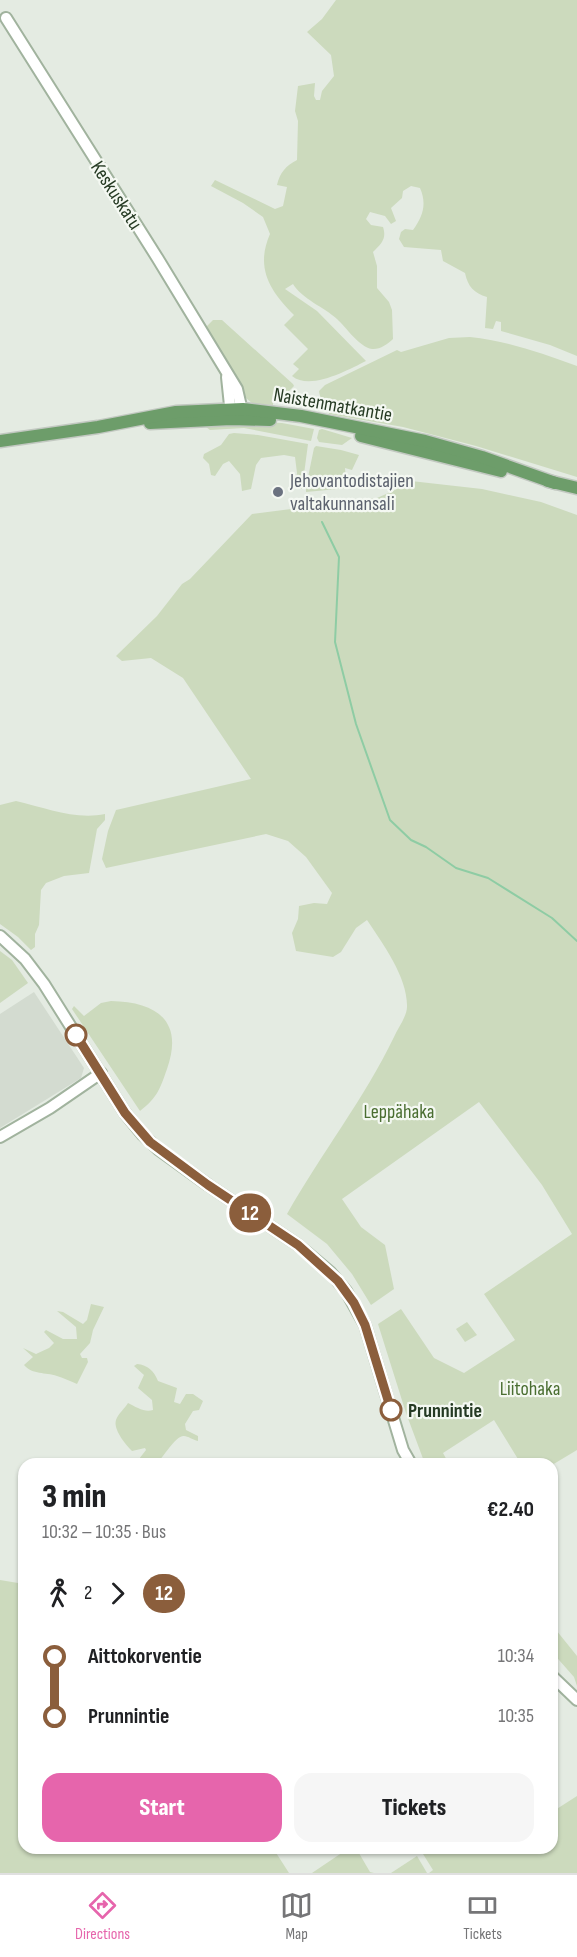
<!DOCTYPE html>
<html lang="en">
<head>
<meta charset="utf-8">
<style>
	:root { --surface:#fff; --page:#f6f6f6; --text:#202124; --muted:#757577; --line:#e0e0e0; --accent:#e665ac }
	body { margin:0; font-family:"Sofia Sans Condensed",sans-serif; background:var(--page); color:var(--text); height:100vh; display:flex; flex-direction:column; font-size:22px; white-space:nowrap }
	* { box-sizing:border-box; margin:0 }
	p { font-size:20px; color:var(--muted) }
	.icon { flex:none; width:33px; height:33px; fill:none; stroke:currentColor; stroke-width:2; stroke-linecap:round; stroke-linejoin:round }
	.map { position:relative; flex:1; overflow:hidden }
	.drawer { position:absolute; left:18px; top:1458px; width:540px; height:396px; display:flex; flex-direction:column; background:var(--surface); border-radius:18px; box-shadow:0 2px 4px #0004 }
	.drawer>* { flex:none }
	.badge { padding:0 12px; border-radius:20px; font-size:21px; line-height:39px }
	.map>.badge { position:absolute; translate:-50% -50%; box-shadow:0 0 0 3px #fff }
	.legs { display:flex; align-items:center; gap:9px; height:66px; padding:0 24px; font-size:20px }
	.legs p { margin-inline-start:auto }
	.head { display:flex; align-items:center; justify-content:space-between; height:102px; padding:0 24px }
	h1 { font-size:33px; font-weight:800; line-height:45px }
	.action { display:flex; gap:12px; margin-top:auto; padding:12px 24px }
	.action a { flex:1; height:69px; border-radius:18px; background:var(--accent); color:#fff; font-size:24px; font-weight:800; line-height:69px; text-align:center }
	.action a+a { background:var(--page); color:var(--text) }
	ul { padding:0 24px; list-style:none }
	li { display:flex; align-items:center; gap:21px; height:60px; font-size:22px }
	li i { display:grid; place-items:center; width:9px; height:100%; margin:0 8px; background:currentColor }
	li i::after { content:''; width:15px; height:15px; margin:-8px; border:4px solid; border-radius:50%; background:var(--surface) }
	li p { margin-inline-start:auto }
	li:first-child i { background:linear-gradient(#0000 50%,currentColor 0) }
	li:last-child i { background:linear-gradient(currentColor 50%,#0000 0) }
	.tabs { display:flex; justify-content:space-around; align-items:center; height:84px; border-top:2px solid var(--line); background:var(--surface); font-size:16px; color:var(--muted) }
	.tabs a { display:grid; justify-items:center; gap:3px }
	.tabs .on { color:var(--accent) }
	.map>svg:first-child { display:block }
	.built { fill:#d3dbd0 }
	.green { fill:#ccdabd }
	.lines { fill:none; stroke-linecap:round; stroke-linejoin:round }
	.stream { stroke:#8ecca4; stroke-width:2 }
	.secondary-casing { stroke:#a1b39e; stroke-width:14 }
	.primary-casing { stroke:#c2c8c1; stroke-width:15 }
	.secondary { stroke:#fff; stroke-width:10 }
	.primary { stroke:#6d9d6a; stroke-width:12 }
	.line-1-casing { stroke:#fff; stroke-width:14 }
	.line-1 { stroke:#8b5e3c; stroke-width:9 }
	.worship-dot { fill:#6b7280; stroke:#f4f8f2; stroke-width:2 }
	.stop-1-dot { fill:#fff; stroke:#8b5e3c; stroke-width:3 }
	.labels { text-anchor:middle; stroke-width:4.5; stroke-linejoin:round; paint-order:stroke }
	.street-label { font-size:20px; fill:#253a23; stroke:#f4f8f2 }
	.worship-label { font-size:20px; fill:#5b616d; stroke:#f4f8f2; text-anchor:start }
	.park-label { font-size:20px; fill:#4a6e31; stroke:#f4f8f2 }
	.stop-label { font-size:20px; font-weight:bold; fill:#253a23; stroke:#f4f8f2; text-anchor:start }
</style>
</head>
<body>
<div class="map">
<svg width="577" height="1873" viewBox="0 0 577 1873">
	<rect width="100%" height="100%" fill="#e4ebe2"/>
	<polygon class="built" points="34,992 84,1068 81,1078 0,1128 0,1014"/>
	<g class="green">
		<path d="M 336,0 L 577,0 L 577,356 L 550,345 L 501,331 L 501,322 L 496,321 L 493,329 L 485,328 L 487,297 C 474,293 468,287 465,273 L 443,261 L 441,250 L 404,247 L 399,239 L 401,232 L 405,229 L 413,230 C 423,216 427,204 420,188 L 411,186 L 403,191 L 402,198 L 391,208 L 396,221 L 391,224 L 385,216 L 370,212 L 366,219 L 371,225 L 383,227 C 387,239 381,244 373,252 L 377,266 L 377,288 L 389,302 L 392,310 L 393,339 C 388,344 379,350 372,349 C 359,347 346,327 337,319 C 324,307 302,299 293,284 L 285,289 L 317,311 L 366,361 C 348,370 310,391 292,376 L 299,369 L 293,364 L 308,349 L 284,325 L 294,315 C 270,291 255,268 270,234 L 263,217 L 243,203 L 211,186 L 215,180 L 275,209 L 283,206 L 287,187 L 277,185 C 280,172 286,166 297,160 L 298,121 L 295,111 L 298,86 L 315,83 L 314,96 L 316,100 L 320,100 L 322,91 L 334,76 L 331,55 L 307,32 L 322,19 Z"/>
		<polygon points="213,320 222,320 293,384 294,386 281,399 273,398 273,405 253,404 246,398 207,331 207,326"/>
		<path d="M 470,337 C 508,341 541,353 577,366 L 577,477 L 476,446 L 403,427 L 329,414 C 327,408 319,397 319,391 L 325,385 L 397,350 L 401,352 L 449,338 Z"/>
		<polygon points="261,422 282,423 314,429 311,441 244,428 210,430 206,427 206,425"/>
		<polygon points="322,429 352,438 342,445 319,442 317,438 319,430"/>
		<polygon points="234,433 258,435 308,444 302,489 295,488 297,473 295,457 284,455 261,458 256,465 251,489 242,491 240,474 229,461 223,464 215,476 211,475 209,464 203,458 204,454 221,445 229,434"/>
		<polygon points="316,446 341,450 359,455 352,470 345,468 346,481 364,477 373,479 348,488 306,492 306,487 314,448"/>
		<path d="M 411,481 L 482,489 L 541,502 L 577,515 L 577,1450 L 552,1465 L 521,1464 L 494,1420 L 443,1453 L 449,1464 L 425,1464 L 406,1413 L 378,1324 L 401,1309 L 434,1358 L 464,1373 L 515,1340 L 484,1294 L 572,1234 L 542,1185 L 479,1102 L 342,1199 L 361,1227 L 385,1245 L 394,1289 L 371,1305 L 352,1274 L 327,1244 L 287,1214 C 321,1154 364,1099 394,1037 C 398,1028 407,1016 407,1007 C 408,978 383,944 367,920 L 356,928 L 341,952 L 333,957 L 296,951 L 292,933 L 298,919 L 299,906 L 314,903 L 327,904 L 332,893 L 306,857 L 288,841 L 266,834 L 106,868 L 102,859 L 108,831 L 116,810 L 251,779 L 183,678 L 151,658 L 122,661 L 116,656 L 157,616 L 182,584 L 190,579 L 252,514 L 377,498 L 393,491 Z"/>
		<path d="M 16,801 C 46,808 75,820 105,814 L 105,820 L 97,829 L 89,873 L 64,876 L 46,883 L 41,890 L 39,925 L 35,934 L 35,947 L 31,950 L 18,937 L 0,924 L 0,805 Z"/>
		<polygon points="0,951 12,960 28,983 0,1003"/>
		<path d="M 111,1001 C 157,1002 184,1021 167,1069 C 160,1089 157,1098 140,1111 L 72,1009 L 74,1006 L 84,1016 L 101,1003 Z"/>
		<path d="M 91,1304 L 104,1307 L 93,1330 L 90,1343 L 80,1354 L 82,1358 L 87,1358 L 88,1362 L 77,1384 C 70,1381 64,1378 57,1376 C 45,1372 33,1375 24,1365 L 33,1357 L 23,1348 L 36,1354 L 49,1348 L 54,1343 L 44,1332 L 46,1330 L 63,1339 L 77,1339 L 76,1327 L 57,1311 L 63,1312 L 83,1324 L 87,1320 Z"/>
		<polygon points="467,1322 477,1335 465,1342 456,1329"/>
		<path d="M 137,1364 C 148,1365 154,1371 158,1381 L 177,1388 L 174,1402 L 180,1404 L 186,1394 L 193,1394 L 203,1401 L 199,1410 L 193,1411 L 185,1424 L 186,1430 L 198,1436 L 198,1441 C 193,1440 188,1436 184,1436 C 176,1435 163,1458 156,1464 L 139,1459 L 146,1450 L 145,1448 L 132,1451 C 125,1444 113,1429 116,1420 C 118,1414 125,1408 128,1403 C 136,1407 145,1413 153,1410 L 152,1400 L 138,1388 L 144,1375 L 134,1366 Z"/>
		<polygon points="0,1580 24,1584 24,1848 273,1848 289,1873 0,1873"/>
		<polygon points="552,1625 577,1656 577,1686 574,1677 552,1652"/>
		<polygon points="577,1796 577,1873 429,1873 433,1870 423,1854 432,1848 552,1848 552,1812"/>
		<polygon points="349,1848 356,1848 370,1872 374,1873 312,1873"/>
		<polygon points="417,1856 427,1873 391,1873"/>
	</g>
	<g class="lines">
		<polyline class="stream" points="322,522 339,557 335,642 356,724 390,820 411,840 426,847 456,868 488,878 552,918 577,941"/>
		<defs>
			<g id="secondary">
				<polyline points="6,18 158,259 237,389 243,415"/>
				<polyline points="227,377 231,415"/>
				<polyline points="0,936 25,959 44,984 125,1113 143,1135 158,1149 208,1185 298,1245 330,1272 346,1291 365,1325 403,1450 411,1464"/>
				<polyline points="0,1137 50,1108 101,1073"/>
				<polyline points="552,1676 577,1700"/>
			</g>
			<g id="primary">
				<polyline points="150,423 231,419 270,420"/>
				<polyline points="361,436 501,471"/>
				<polyline points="0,441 98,427 176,412 243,409 301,416 425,441 482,457 555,483"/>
				<polyline points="548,481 577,488"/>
			</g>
		</defs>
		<use href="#secondary" class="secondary-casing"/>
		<use href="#primary" class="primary-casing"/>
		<use href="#secondary" class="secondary"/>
		<use href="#primary" class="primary"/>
	</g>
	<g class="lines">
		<defs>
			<polyline id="line-1" points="76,1035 125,1113 150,1142 208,1185 298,1245 338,1281 354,1303 365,1325 391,1410"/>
		</defs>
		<use href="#line-1" class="line-1-casing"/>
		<use href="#line-1" class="line-1"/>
	</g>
	<circle class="worship-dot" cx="278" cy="492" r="6"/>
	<g class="stop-1-dot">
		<circle cx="76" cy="1035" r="10"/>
		<circle cx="391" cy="1410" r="10"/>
	</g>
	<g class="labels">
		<g class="street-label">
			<text transform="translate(117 195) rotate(57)" y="7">Keskuskatu</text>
			<text transform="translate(333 404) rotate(10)" y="7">Naistenmatkantie</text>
		</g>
		<g class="worship-label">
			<text x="290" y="487">Jehovantodistajien<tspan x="290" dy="23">valtakunnansali</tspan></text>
		</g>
		<g class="park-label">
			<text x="399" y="1118">Leppähaka</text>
			<text x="530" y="1395">Liitohaka</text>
		</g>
		<g class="stop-label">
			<text x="408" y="1417">Prunnintie</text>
		</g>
	</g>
</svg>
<b class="badge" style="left:250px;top:1213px;background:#8b5e3c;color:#fff">12</b>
<section class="drawer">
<div class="head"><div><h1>3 min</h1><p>10:32 – 10:35 · Bus</p></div><b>€2.40</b></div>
<div class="legs"><svg class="icon" aria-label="walk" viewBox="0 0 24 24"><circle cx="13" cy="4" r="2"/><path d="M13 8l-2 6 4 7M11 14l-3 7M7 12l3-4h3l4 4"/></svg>2<svg class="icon" aria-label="forward" viewBox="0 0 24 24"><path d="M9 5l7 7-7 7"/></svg><b class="badge" style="background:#8b5e3c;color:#fff">12</b></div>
<ul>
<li><i style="color:#8b5e3c"></i><b>Aittokorventie</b><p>10:34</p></li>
<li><i style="color:#8b5e3c"></i><b>Prunnintie</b><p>10:35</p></li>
</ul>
<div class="action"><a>Start</a><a>Tickets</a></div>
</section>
</div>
<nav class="tabs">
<a class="on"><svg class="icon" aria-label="directions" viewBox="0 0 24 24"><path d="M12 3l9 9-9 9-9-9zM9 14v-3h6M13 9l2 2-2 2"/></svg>Directions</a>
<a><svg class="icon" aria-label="map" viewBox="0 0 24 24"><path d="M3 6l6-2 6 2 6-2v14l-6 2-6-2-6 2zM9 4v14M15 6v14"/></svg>Map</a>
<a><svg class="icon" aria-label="tickets" viewBox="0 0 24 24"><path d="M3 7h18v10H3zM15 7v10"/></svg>Tickets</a>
</nav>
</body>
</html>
